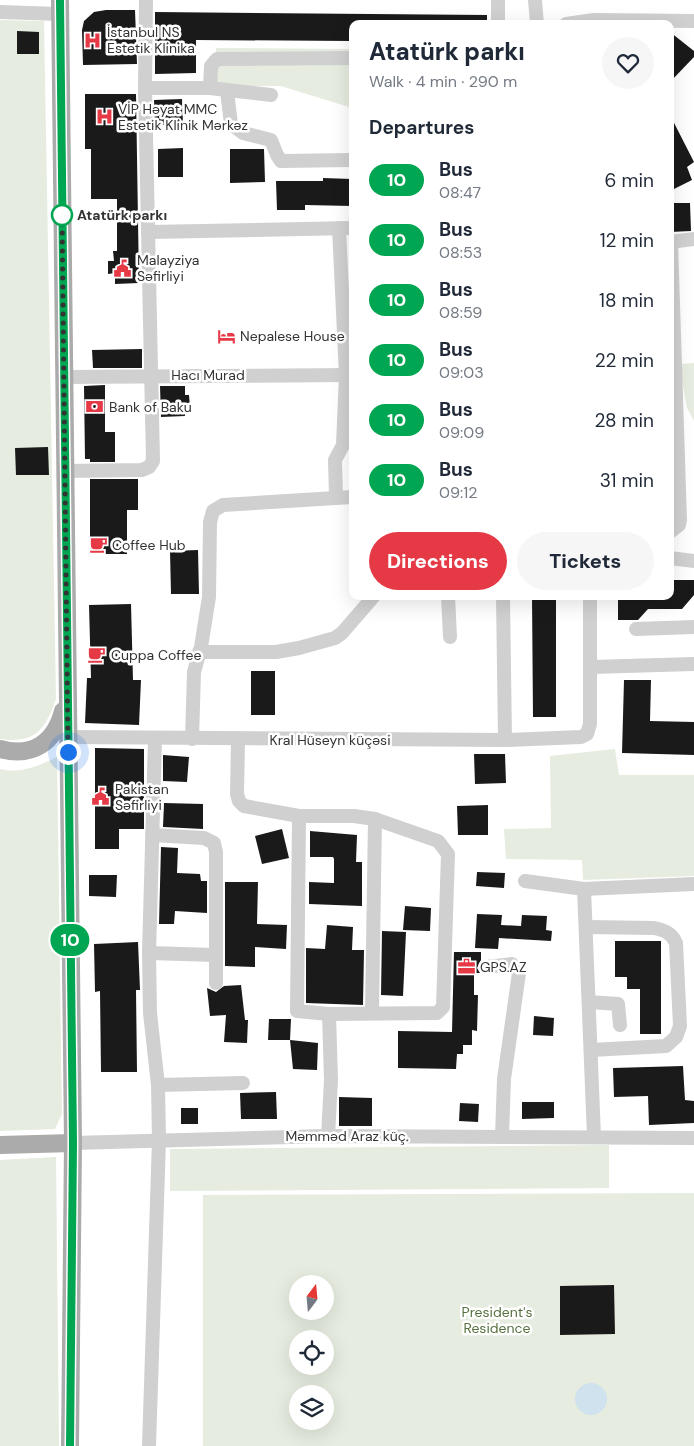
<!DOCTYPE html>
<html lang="en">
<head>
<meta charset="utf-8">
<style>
	:root { --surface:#fff; --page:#f6f6f7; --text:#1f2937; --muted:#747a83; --accent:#e63946 }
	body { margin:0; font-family:"DM Sans",sans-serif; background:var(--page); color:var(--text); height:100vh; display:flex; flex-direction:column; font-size:19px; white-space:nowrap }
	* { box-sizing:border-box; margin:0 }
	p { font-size:16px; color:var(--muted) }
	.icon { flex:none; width:28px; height:28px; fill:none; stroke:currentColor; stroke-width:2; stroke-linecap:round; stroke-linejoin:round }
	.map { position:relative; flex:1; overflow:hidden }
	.panel { position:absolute; left:349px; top:20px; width:325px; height:580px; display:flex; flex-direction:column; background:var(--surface); border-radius:10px; box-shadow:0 5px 20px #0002 }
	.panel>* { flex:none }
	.badge { padding:0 10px; border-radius:16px; font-size:18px; line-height:32px }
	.needle { width:32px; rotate:16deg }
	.fabs { position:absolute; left:289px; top:1275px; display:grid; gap:10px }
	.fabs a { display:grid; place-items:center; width:45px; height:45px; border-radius:50%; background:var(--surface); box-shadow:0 5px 20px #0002; font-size:25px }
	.you { position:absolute; width:25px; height:25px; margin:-12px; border:4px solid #fff; border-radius:50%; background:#1a73e8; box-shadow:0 0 0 8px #1a73e833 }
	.map>.badge { position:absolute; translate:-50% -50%; box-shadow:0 0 0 2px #fff }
	h2 { padding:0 20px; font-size:19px; line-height:45px }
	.round { display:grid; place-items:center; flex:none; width:52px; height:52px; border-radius:26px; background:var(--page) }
	.summary { display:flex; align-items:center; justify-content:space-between; height:85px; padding:0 20px }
	h1 { font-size:24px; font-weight:800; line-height:38px }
	.action { display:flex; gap:10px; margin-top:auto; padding:10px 20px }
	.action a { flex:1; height:58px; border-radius:30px; background:var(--accent); color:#fff; font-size:20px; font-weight:800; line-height:58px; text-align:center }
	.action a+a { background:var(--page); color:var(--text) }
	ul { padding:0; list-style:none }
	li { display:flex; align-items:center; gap:15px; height:60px; padding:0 20px }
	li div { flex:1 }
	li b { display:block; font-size:19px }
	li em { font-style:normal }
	li .badge { min-width:55px; font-weight:700; text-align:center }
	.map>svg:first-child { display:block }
	.green { fill:#e6ecdf; fill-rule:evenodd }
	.water { fill:#cfe2ee }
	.building { fill:#1a1a1a }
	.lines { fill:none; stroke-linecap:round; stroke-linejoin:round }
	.minor { stroke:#d0d0d0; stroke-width:14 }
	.major { stroke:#ababab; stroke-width:18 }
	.line-casing { stroke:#fff; stroke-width:11 }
	.line { stroke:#00a651; stroke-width:8 }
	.walk { stroke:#333; stroke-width:5; stroke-dasharray:0 9 }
	.stop-dot { fill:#fff; stroke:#00a651; stroke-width:2.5 }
	.labels { text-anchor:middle; stroke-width:5; stroke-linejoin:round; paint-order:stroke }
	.poi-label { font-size:14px; fill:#333; stroke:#fff; text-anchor:start }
	.stop-label { font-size:14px; font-weight:bold; fill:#333; stroke:#fff; text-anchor:start }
	.street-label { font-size:14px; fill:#333; stroke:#fff }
	.park-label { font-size:14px; fill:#56703f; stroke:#fff }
</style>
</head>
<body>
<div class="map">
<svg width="694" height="1446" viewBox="0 0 694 1446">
	<rect width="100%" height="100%" fill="#fff"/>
	<g class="green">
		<path d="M 0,20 L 44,21 L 56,699 C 45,730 35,744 0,739 Z"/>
		<polygon points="216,48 352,49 352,108 281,86 215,86"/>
		<polygon points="694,363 694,421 687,408 679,364"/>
		<polygon points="615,749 619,775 694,775 694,876 583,880 582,860 506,859 504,829 551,828 550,756"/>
		<path d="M 57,757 L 62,1114 L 55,1129 L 0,1131 L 0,769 C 21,774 38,766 57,757 Z"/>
		<polygon points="609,1145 609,1188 170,1191 170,1149"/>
		<polygon points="56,1157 59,1446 0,1446 0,1160"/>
		<path d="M 694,1193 L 694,1446 L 203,1446 L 203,1195 ZM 298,1284 L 325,1284 L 325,1311 L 298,1311 ZM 298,1339 L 325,1339 L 325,1366 L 298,1366 ZM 298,1394 L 325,1394 L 325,1421 L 298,1421 Z"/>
	</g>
	<circle class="water" cx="591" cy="1399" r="16"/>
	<g class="building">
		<polygon points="106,10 135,10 137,64 83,65 82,30 84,21 94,12"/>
		<polygon points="155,12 487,15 487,24 352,24 352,41 196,40 196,73 155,74"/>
		<polygon points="17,31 39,32 39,54 17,54"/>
		<polygon points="670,32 694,51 694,57 670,82"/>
		<polygon points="85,94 136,94 139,283 115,284 115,273 108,274 108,261 114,261 113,251 117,251 117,199 91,199 91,149 85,149"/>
		<polygon points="182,99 183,124 155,125 154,100"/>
		<polygon points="670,115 694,162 687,167 692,180 670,191"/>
		<polygon points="183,148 183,177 158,177 158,149"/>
		<polygon points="230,149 264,149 265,182 230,183"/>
		<polygon points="323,178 352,179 352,206 305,205 305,210 277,210 276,181 323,181"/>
		<polygon points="670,203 690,203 691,231 670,232"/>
		<polygon points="142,349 142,368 93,368 92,350"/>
		<polygon points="105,385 105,432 115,432 115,462 90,462 90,459 85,459 84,386"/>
		<polygon points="160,386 185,386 185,395 189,395 190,407 184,408 185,416 161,417"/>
		<polygon points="48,447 49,475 16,475 15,448"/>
		<polygon points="90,479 138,479 138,510 127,510 127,554 90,554"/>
		<polygon points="198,550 199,594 171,594 170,551"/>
		<polygon points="670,580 694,580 694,595 682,609 648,609 638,620 618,620 618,596 670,596"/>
		<polygon points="532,596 556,596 556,717 533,717"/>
		<polygon points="131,604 133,680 141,680 139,725 85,723 87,678 91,678 89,605"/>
		<rect x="251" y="671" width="24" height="44"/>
		<polygon points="624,680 651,680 650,721 694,722 694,755 622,753"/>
		<polygon points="95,748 144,749 144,829 119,829 119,849 95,849"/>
		<polygon points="474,754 505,754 506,783 475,784"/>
		<polygon points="163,755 189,757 187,782 163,781"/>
		<polygon points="164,803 203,804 203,829 163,827"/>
		<polygon points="488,805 488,835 458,835 457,806"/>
		<polygon points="282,829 289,858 262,864 255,836"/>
		<polygon points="310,831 357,835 356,862 362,862 362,906 309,904 309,882 334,883 334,859 333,857 310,857"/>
		<polygon points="161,847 178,848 177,873 200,874 201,881 207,881 207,913 175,911 174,924 159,924"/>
		<polygon points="477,872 505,873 504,888 476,886"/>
		<polygon points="89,875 117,875 116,897 89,896"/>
		<polygon points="225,882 258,882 257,924 287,925 286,949 255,947 255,967 225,966"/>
		<polygon points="405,906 431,908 430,931 403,930"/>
		<polygon points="477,914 502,915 501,925 521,926 522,915 547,916 546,930 552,931 551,941 499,938 498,949 475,948"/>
		<polygon points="327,925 353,927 352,950 364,950 363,1005 306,1003 306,948 325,949"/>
		<polygon points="382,931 406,932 403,996 381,995"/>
		<polygon points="615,941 661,941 661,1034 640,1034 640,989 627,989 627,977 615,977"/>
		<polygon points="138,942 140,990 136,990 137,1072 101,1072 100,991 95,992 94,944"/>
		<polygon points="454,952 481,952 481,960 477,968 480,973 474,973 474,995 478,995 477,1031 472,1030 472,1045 463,1045 463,1054 457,1054 456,1069 398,1068 398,1031 452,1032"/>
		<polygon points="241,985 245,1020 248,1020 247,1043 224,1042 226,1015 210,1016 207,988 216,992 224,986"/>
		<polygon points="534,1016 554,1018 553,1036 533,1035"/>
		<polygon points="269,1019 291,1019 290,1040 268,1040"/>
		<polygon points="290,1040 318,1043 317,1070 293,1069"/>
		<polygon points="683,1066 685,1100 694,1101 694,1123 649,1125 648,1096 614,1097 613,1068"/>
		<polygon points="276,1092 277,1119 241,1119 240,1093"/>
		<polygon points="339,1097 372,1098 372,1126 339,1126"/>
		<polygon points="522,1102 554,1102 554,1118 522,1119"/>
		<polygon points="460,1103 479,1104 478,1122 459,1121"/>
		<rect x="181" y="1108" width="17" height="16"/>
		<polygon points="614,1285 615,1334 560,1335 560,1286"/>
	</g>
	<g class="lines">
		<g class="minor">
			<polyline points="498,0 498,24"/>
			<polyline points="535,0 537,24"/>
			<polyline points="0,12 59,14"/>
			<polyline points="566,24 594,20 694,21"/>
			<polyline points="145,88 210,88 271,95"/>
			<polyline points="210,88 211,66 217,59 352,58"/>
			<polyline points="227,91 231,124 243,133 271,140 277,155 281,161 352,160"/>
			<polyline points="148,232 352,228"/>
			<polyline points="670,242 694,239"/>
			<polyline points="63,377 352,375"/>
			<polyline points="64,471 142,470 149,467 153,461 145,88 146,0"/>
			<polyline points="336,497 335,460 343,445 346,375 339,228"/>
			<polyline points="670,532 679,525 680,520 671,242"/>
			<polyline points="670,558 694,561"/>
			<polyline points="448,596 450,637"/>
			<polyline points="503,596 505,740"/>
			<polyline points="636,629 694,627"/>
			<polyline points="199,652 276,652 299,648 335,638 342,633 374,596"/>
			<polyline points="591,667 694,664"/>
			<polyline points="68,737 505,740 581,737 587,734 590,724 590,596"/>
			<polyline points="192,739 194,672 201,647 209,597 210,522 213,511 223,505 352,497"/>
			<polyline points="238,740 237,794 239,801 244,806 299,816 354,816 375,819 438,841 448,854 443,1007 437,1013 329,1014 297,1011 299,816"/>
			<polyline points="152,835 204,838 214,843 216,852 216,983"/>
			<polyline points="525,881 584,889 694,884"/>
			<polyline points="584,889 594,1137"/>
			<path d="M 587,927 L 654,928 C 664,930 672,933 676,943 L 680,1026 L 676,1037 L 666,1046 L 591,1050"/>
			<polyline points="149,953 215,955"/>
			<polyline points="486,967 512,964 519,973 504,1079 502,1136"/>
			<polyline points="589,1002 618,1004 620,1025"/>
			<polyline points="372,1012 375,819"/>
			<polyline points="158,1085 243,1083"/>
			<polyline points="328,1136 331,1080 329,1014"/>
			<polyline points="73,1143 328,1136 694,1138"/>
			<polyline points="149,1446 159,1140 158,1085 150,1013 149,953 155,739"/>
		</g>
		<g class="major">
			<polyline points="60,0 73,1143 70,1446"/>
			<path d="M 0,749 C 33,758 55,742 63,711"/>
			<polyline points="0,1145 73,1143"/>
		</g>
	</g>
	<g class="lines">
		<defs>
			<polyline id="line" points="60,0 73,1143 70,1446"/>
		</defs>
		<use href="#line" class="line-casing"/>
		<use href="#line" class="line"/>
		<polyline class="walk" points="62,215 68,752"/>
	</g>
	<defs>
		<symbol id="hospital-bare" viewBox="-9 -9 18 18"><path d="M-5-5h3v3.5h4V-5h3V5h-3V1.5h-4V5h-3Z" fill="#e63946" stroke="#fff" stroke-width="2.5" paint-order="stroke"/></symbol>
		<symbol id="civic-bare" viewBox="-9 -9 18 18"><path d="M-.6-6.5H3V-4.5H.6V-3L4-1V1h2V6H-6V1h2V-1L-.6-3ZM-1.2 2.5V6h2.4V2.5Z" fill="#e63946" stroke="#fff" stroke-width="2.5" paint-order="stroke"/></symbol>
		<symbol id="hotel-bare" viewBox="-9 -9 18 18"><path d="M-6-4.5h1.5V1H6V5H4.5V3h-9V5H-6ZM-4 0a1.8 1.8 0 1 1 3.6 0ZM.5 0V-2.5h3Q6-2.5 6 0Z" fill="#e63946" stroke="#fff" stroke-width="2.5" paint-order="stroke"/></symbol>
		<symbol id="bank-bare" viewBox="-9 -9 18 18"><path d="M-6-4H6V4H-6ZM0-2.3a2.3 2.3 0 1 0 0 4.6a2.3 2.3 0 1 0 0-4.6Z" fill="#e63946" stroke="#fff" stroke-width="2.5" paint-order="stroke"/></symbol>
		<symbol id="cafe-bare" viewBox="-9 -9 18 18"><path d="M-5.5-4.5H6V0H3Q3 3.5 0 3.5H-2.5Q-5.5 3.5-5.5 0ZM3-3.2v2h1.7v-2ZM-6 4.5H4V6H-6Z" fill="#e63946" stroke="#fff" stroke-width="2.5" paint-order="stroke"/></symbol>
		<symbol id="office-bare" viewBox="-9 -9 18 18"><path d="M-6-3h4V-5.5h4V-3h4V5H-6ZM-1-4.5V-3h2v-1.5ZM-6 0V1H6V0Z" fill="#e63946" stroke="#fff" stroke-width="2.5" paint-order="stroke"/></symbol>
	</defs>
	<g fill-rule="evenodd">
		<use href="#hospital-bare" x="80" y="28" width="25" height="25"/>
		<use href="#hospital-bare" x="92" y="104" width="25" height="25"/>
		<use href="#civic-bare" x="110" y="256" width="25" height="25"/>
		<use href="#hotel-bare" x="214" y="324" width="25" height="25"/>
		<use href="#bank-bare" x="82" y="394" width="25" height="25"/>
		<use href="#cafe-bare" x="86" y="532" width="25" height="25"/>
		<use href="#cafe-bare" x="84" y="642" width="25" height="25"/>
		<use href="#civic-bare" x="88" y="784" width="25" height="25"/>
		<use href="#office-bare" x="454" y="954" width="25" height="25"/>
	</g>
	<circle class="stop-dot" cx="62" cy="215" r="10"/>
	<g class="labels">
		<g class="poi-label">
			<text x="107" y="37">İstanbul NS<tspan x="107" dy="16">Estetik Klinika</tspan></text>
			<text x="118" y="114">VİP Həyat MMC<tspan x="118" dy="16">Estetik Klinik Mərkəz</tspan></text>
			<text x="137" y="265">Malayziya<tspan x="137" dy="16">Səfirliyi</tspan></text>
			<text x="240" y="341">Nepalese House</text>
			<text x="109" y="412">Bank of Baku</text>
			<text x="112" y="550">Coffee Hub</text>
			<text x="111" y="660">Cuppa Coffee</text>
			<text x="115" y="794">Pakistan<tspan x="115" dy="16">Səfirliyi</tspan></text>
			<text x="480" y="972">GPS.AZ</text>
		</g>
		<g class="stop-label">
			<text x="77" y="220">Atatürk parkı</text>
		</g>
		<g class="street-label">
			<text x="208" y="380">Hacı Murad</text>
			<text x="330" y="745">Kral Hüseyn küçəsi</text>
			<text x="347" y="1141">Məmməd Araz küç.</text>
		</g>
		<g class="park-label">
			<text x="497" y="1317">President's<tspan x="497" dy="16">Residence</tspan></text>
		</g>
	</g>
</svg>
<div class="fabs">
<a><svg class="needle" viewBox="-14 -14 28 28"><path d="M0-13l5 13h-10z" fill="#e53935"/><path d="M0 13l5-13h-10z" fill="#747a83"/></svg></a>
<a><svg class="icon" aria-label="locate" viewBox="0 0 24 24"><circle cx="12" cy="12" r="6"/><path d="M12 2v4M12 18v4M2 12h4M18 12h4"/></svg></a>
<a><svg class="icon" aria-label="layers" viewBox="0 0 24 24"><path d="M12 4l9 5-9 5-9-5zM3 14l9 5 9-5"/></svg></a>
</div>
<div class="you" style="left:68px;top:752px"></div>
<b class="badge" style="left:70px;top:940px;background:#00a651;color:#fff">10</b>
<section class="panel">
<div class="summary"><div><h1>Atatürk parkı</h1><p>Walk · 4 min · 290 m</p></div><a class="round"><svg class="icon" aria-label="heart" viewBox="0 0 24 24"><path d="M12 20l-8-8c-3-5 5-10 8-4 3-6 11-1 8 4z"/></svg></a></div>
<h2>Departures</h2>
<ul>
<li><span class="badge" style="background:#00a651;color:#fff">10</span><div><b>Bus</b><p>08:47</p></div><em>6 min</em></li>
<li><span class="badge" style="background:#00a651;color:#fff">10</span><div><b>Bus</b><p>08:53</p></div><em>12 min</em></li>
<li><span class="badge" style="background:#00a651;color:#fff">10</span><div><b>Bus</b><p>08:59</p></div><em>18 min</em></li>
<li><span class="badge" style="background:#00a651;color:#fff">10</span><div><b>Bus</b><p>09:03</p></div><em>22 min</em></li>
<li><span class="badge" style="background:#00a651;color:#fff">10</span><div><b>Bus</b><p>09:09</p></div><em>28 min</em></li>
<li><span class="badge" style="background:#00a651;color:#fff">10</span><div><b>Bus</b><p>09:12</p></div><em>31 min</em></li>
</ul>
<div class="action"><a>Directions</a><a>Tickets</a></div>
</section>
</div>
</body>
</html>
